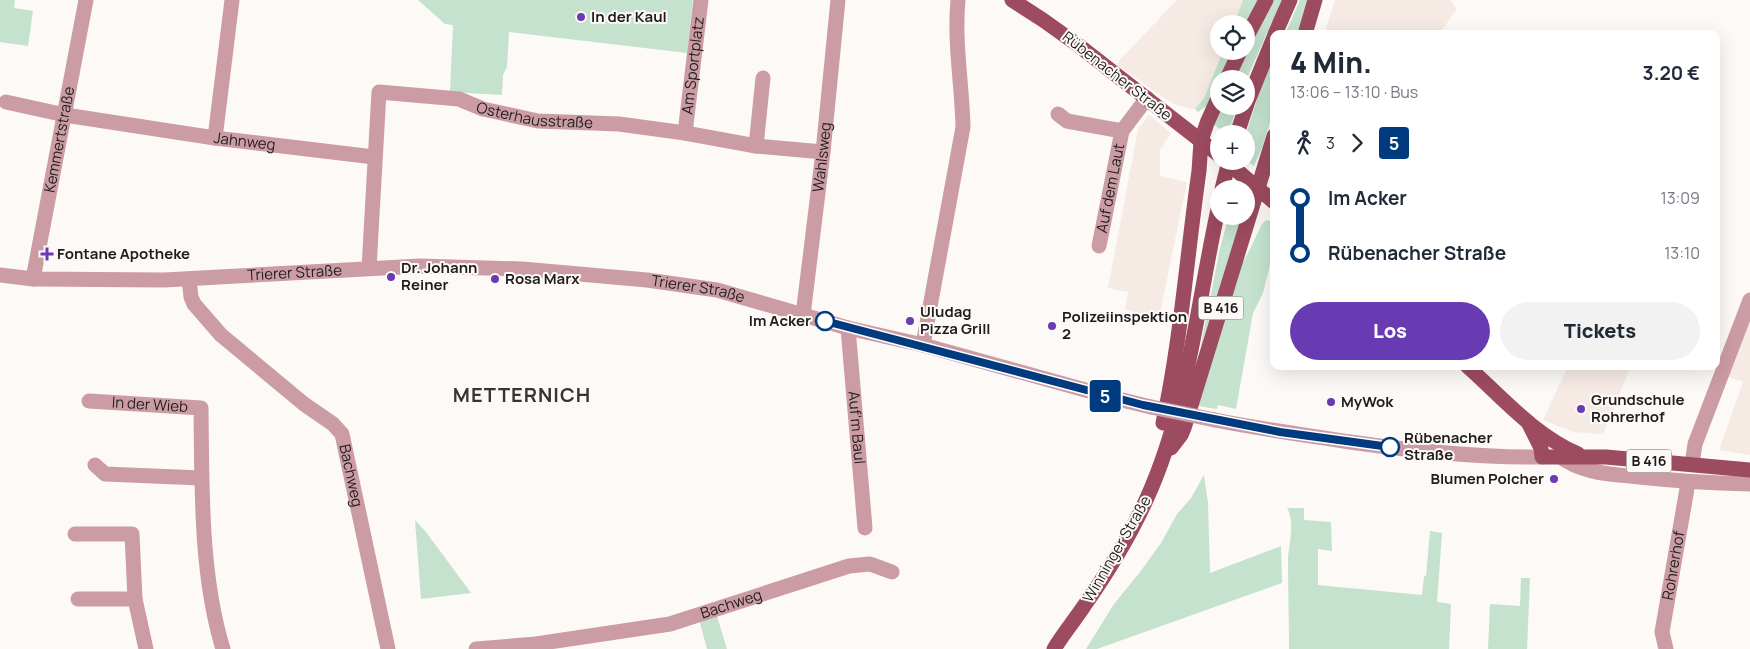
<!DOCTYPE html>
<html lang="de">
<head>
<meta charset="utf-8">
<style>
	:root { --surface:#fff; --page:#f2f2f3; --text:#1f2937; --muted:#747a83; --accent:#683bb3 }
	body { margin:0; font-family:Manrope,sans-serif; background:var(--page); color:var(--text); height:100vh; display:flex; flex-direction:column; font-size:19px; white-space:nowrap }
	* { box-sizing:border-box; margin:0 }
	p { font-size:16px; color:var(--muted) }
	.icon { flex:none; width:28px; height:28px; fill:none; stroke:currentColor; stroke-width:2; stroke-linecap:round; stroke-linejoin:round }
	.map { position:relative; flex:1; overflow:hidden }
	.side { position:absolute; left:1270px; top:30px; width:450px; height:340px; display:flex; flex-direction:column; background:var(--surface); border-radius:10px; box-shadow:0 5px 20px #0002 }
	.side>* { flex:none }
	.badge { padding:0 10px; border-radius:4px; font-size:18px; line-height:32px }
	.tools { position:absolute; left:1210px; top:15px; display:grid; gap:10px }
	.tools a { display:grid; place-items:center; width:45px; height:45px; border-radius:50%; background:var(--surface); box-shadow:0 5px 20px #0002; font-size:25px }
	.map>.badge { position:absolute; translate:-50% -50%; box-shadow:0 0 0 2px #fff }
	.legs { display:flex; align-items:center; gap:8px; height:55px; padding:0 20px; font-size:16px }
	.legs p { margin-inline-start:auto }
	.headline { display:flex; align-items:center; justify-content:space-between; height:85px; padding:0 20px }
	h1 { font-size:28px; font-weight:800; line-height:38px }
	.button { display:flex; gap:10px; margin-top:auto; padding:10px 20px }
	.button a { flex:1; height:58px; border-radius:30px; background:var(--accent); color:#fff; font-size:20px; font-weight:800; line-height:58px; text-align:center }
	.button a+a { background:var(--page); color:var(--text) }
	ul { padding:0 20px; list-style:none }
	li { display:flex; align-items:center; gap:18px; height:55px; font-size:19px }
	li i { display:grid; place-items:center; width:8px; height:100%; margin:0 6px; background:currentColor }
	li i::after { content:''; width:12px; height:12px; margin:-6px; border:4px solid; border-radius:50%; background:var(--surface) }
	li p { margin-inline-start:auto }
	li:first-child i { background:linear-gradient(#0000 50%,currentColor 0) }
	li:last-child i { background:linear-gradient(currentColor 50%,#0000 0) }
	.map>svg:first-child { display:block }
	.built { fill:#f6ebe4 }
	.green { fill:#c4e2cd }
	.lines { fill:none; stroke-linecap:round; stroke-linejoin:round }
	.minor { stroke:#cc9ca5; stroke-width:15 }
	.major { stroke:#9d4b60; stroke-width:15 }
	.minor-bridge { stroke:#cc9ca5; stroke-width:15 }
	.major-bridge { stroke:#9d4b60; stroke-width:15 }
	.line-1-casing { stroke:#fff; stroke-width:11 }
	.line-1 { stroke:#003b80; stroke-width:8 }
	.poi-dot { fill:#683bb3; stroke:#fdf9f7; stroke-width:2 }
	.stop-1-dot { fill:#fff; stroke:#003b80; stroke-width:2.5 }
	.labels { text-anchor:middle; stroke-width:4; stroke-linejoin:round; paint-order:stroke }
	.shield { fill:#fdf9f7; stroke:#625f5e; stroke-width:1 }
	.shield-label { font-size:14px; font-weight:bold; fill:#1f1d1d }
	.poi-label { font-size:15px; font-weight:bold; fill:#1f1d1d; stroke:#fdf9f7; text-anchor:start }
	.street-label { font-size:15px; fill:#1f1d1d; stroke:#fdf9f7 }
	.stop-label { font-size:15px; font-weight:bold; fill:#1f1d1d; stroke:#fdf9f7; text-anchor:end }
	.district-label { font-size:20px; font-weight:bold; letter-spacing:1px; fill:#373432; stroke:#fdf9f7 }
</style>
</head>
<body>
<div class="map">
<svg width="1750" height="649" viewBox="0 0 1750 649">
	<rect width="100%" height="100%" fill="#fdf9f7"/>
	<g class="built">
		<polygon points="1177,0 1243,0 1234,24 1219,24 1219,51 1223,51 1204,98 1195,109 1191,109 1174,104 1164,98 1116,64"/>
		<polygon points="1335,0 1450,0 1457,9 1439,34 1324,34"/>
		<polygon points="1149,115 1171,133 1160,150 1160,176 1187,182 1159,318 1125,310 1128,292 1108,288 1138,129"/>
		<polygon points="1750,319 1750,455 1719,450 1743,382 1728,377"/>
		<polygon points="1568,366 1631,366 1603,434 1573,432 1543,420"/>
	</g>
	<g class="green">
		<polygon points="0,0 15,0 14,8 33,11 28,46 0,42"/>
		<polygon points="418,0 693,0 687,53 509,32 507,67 503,75 502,95 450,92 453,25 445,24"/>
		<polygon points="1243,0 1261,0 1245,24 1234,24"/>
		<polygon points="1272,0 1283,0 1273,21 1272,21 1246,81 1246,79 1232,79 1261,18"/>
		<polygon points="1300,0 1308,0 1298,34 1285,34"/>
		<polygon points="1223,51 1232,51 1208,105 1198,112 1195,109 1204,98"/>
		<polygon points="1274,58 1274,110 1261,150 1254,166 1246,160 1246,134 1261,87"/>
		<polygon points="1220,106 1237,106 1231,125 1224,134 1219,134 1219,138 1216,136 1221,130 1213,124"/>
		<polygon points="1229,216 1243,216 1200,349 1220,248"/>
		<polygon points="1266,220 1274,222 1274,249 1263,293 1253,313 1236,409 1218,405 1217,409 1198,406 1238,270 1248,253 1262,224"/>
		<polygon points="1204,475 1208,503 1210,573 1281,546 1282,583 1097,649 1086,649 1114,604 1140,572 1161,543 1177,514 1191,498"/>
		<path d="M 1287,508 L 1304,508 L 1304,520 L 1331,522 L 1332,551 L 1318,549 L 1318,585 L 1422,595 L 1424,576 L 1426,576 L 1430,531 L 1442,533 L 1437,602 L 1451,604 L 1449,649 L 1289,649 C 1289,620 1288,591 1288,562 C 1288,545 1296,524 1287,508 Z"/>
		<polygon points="415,520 426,532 471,593 421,599"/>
		<polygon points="1521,578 1530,578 1527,649 1488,649 1490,604 1520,606"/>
		<polygon points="716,613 727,649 707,649 699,619"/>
	</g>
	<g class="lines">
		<g class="minor">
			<path id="s1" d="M 6,102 L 65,115 L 215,138 L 374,157"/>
			<polyline points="1058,114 1067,121 1122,131"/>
			<path id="s2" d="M 685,133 L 701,0"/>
			<polyline points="215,138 232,0"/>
			<polyline points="756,146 763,78"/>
			<path id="s3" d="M 1099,246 L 1122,131 L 1147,98"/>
			<path id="s4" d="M 369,268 L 379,92 L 459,99 L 483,109 L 538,121 L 619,124 L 685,133 L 756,146 L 823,152"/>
			<path id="s5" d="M 0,275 L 33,279 L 164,280 L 420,266 L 522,269 L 647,280 L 717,290 L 848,328 L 923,345 L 1114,398 L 1151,407"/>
			<path id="s6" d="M 33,279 L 86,0"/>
			<path id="s7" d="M 189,279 L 191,297 L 194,304 L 221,335 L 304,404 L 333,424 L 342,434 L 388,649"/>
			<path id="s8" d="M 803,315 L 823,152 L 838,0"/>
			<path id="s9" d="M 848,328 L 865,528"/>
			<path d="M 923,345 L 963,127 C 962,84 954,42 958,0"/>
			<path id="s10" d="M 89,401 L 201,408 C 202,486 200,574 223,649"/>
			<path d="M 1215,420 C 1260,429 1305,435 1350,442 C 1414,451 1477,458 1542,457"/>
			<path d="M 1559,456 C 1583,474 1611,474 1639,477 C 1676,481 1713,483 1750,484"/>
			<polyline points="1692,464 1695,444 1750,300"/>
			<polyline points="95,465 105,474 201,478"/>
			<polyline points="75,534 132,534 135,599 146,649"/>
			<polyline points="78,599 135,599"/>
			<path id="s11" d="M 476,649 L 536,644 L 670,624 L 849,566 L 870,564 L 892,572"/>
			<path id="s12" d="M 1666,649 L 1662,632 L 1688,483"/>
		</g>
		<g class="major">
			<polyline points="1012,0 1043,20 1078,45 1219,155"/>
			<polyline points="1275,34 1290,0"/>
			<polyline points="1305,34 1315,0"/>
			<polyline points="1246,38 1266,0"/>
			<polyline points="1227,79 1240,51"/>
			<polyline points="1237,134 1248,101 1274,37"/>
			<polyline points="1241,174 1274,202"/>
			<polyline points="1222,189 1229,161"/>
			<path d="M 1467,366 C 1502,397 1534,435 1578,454"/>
			<polyline points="1528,422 1541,448 1542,457 1606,457 1750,470"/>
			<path d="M 1163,423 C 1181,340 1187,255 1199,171 L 1201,141 L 1207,123 L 1219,96"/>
			<polyline points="1171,448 1181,435 1184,428 1274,136"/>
			<path d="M 1054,649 C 1063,634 1074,621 1084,606 C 1108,572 1130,536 1147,498 C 1189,405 1197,303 1219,205"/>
		</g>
		<polyline class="minor-bridge" points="1151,407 1215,420"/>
		<polyline class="major-bridge" points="1226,161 1241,174"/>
	</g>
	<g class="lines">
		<defs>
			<polyline id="line-1" points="825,321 1143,405 1280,432 1390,447"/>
		</defs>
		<use href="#line-1" class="line-1-casing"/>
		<use href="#line-1" class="line-1"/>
	</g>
	<g class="poi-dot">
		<circle cx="581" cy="17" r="5"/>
		<path d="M44.5 246.5h5v5h5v5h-5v5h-5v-5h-5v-5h5z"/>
		<circle cx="391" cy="277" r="5"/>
		<circle cx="495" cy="279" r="5"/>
		<circle cx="910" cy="321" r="5"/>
		<circle cx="1052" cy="326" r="5"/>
		<circle cx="1331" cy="402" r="5"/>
		<circle cx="1581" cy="409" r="5"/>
		<circle cx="1554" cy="479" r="5"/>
	</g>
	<g class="stop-1-dot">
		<circle cx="825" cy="321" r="9"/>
		<circle cx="1390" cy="447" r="9"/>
	</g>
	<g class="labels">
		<g class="shield">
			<rect x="1198.5" y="296.5" width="45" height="23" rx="4"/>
			<rect x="1626.5" y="449.5" width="45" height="23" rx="4"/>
		</g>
		<g class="shield-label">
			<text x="1221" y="313">B 416</text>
			<text x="1649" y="466">B 416</text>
		</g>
		<g class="poi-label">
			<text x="591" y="22">In der Kaul</text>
			<text x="57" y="259">Fontane Apotheke</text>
			<text x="401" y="273">Dr. Johann<tspan x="401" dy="17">Reiner</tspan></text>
			<text x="505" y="284">Rosa Marx</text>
			<text x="920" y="317">Uludag<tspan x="920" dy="17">Pizza Grill</tspan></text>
			<text x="1062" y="322">Polizeiinspektion<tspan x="1062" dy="17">2</tspan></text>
			<text x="1591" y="405">Grundschule<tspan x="1591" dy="17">Rohrerhof</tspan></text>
			<text x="1341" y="407">MyWok</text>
			<text x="1544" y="484" text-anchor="end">Blumen Polcher</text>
		</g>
		<g class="street-label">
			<text dy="5" stroke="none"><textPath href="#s2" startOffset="68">Am Sportplatz</textPath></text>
			<text transform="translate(1117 76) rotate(38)" y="5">Rübenacher Straße</text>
			<text dy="5" stroke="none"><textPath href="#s4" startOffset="335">Osterhausstraße</textPath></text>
			<text dy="5" stroke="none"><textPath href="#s6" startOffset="142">Kemmertstraße</textPath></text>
			<text dy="5" stroke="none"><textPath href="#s1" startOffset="242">Jahnweg</textPath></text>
			<text dy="5" stroke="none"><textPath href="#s8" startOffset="159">Wahlsweg</textPath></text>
			<text dy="5" stroke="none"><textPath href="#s3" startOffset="59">Auf dem Laut</textPath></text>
			<text dy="5" stroke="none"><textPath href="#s5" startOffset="295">Trierer Straße</textPath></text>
			<text dy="5" stroke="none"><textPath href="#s5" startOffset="700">Trierer Straße</textPath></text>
			<text dy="5" stroke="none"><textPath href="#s10" startOffset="61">In der Wieb</textPath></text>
			<text dy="5" stroke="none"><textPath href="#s9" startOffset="100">Auf'm Baul</textPath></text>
			<text dy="5" stroke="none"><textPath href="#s7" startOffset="266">Bachweg</textPath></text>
			<text transform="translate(1117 549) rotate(-60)" y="5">Winninger Straße</text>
			<text dy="5" stroke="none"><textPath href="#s12" startOffset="85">Rohrerhof</textPath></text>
			<text dy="5" stroke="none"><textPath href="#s11" startOffset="260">Bachweg</textPath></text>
		</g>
		<g class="stop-label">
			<text x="811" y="326">Im Acker</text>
			<text x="1404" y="443" text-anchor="start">Rübenacher<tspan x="1404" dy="17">Straße</tspan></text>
		</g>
		<g class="district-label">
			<text x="522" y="402">METTERNICH</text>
		</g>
	</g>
</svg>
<div class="tools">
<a><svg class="icon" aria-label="locate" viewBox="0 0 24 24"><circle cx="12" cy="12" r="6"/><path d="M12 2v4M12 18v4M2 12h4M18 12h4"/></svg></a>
<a><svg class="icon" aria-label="layers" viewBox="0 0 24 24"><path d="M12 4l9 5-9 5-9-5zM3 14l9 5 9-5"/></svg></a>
<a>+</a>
<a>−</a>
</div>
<b class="badge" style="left:1105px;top:396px;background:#003b80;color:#fff">5</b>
<section class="side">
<div class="headline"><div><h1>4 Min.</h1><p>13:06 – 13:10 · Bus</p></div><b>3.20 €</b></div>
<div class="legs"><svg class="icon" aria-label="walk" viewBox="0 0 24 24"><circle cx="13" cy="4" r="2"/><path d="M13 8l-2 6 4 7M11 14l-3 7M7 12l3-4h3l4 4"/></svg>3<svg class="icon" aria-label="forward" viewBox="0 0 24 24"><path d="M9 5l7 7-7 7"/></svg><b class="badge" style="background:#003b80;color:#fff">5</b></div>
<ul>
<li><i style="color:#003b80"></i><b>Im Acker</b><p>13:09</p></li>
<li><i style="color:#003b80"></i><b>Rübenacher Straße</b><p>13:10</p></li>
</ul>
<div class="button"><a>Los</a><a>Tickets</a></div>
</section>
</div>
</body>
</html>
